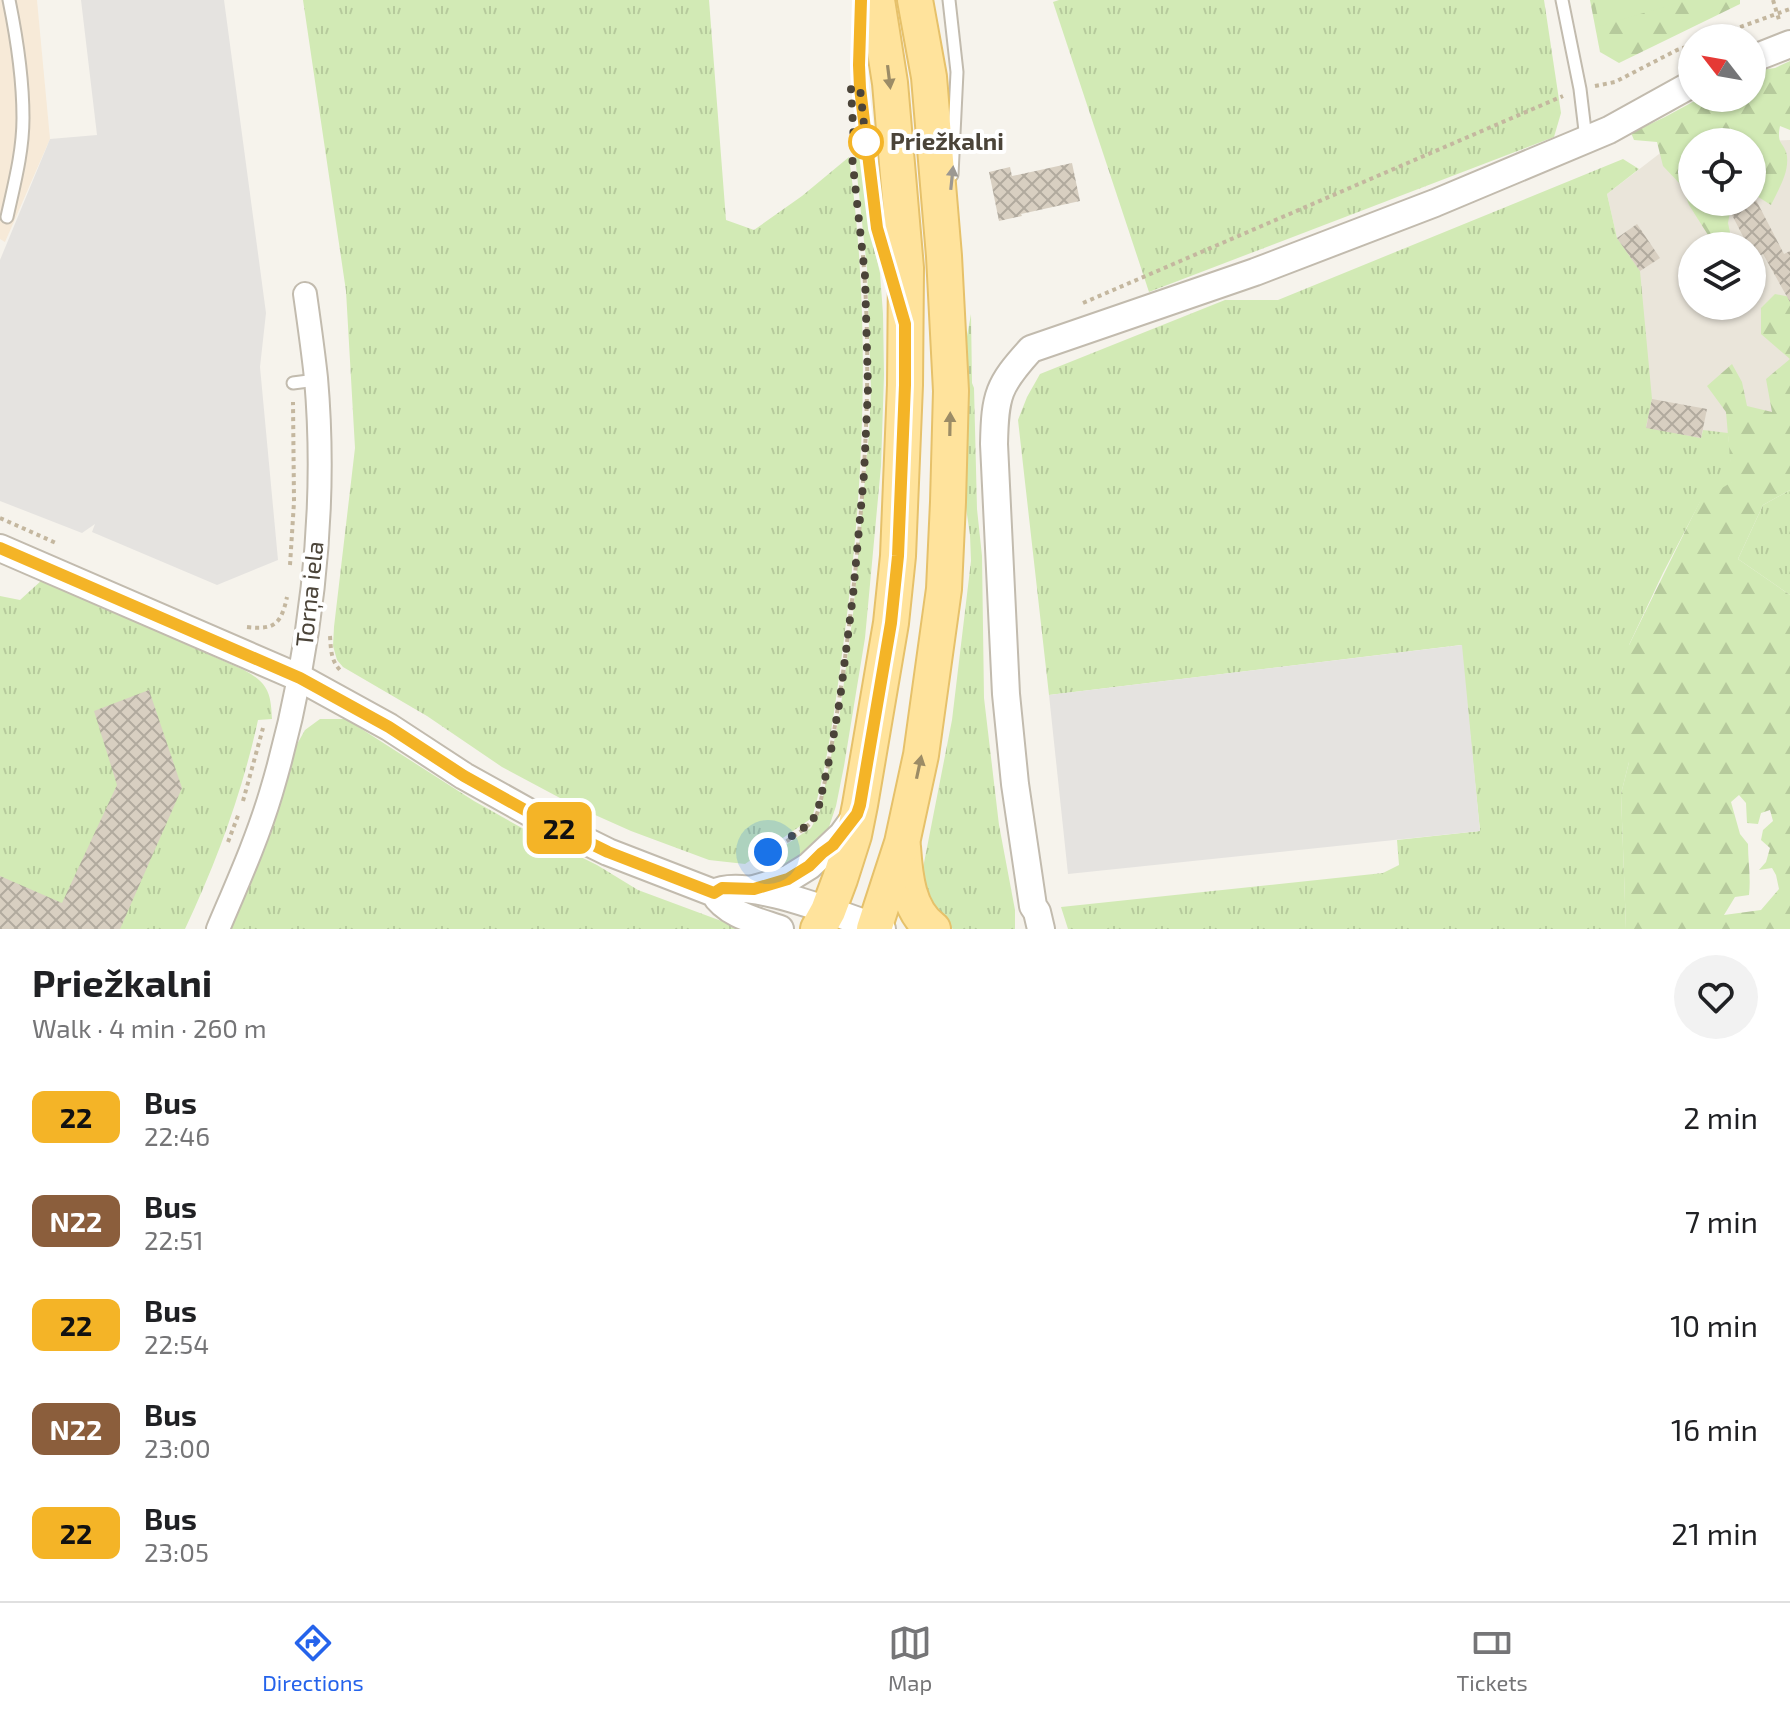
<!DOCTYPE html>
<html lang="en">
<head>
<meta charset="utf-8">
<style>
	:root { --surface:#fff; --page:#f2f2f2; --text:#202124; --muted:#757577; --line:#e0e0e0; --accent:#2563eb }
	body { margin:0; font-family:"Exo 2",sans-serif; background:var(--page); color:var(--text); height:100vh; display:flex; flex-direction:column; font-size:30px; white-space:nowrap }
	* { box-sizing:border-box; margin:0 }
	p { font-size:26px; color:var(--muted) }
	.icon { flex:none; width:44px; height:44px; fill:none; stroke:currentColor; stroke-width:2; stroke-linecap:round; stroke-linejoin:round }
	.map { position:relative; height:929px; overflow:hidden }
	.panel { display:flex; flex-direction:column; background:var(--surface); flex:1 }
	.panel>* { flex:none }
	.badge { padding:0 16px; border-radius:12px; font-size:28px; line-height:52px }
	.needle { width:52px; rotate:301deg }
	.tools { position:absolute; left:1678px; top:24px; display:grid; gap:16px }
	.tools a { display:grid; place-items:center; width:88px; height:88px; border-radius:50%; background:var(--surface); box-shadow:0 2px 6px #0004; font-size:40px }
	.you { position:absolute; width:40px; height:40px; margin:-20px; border:6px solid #fff; border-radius:50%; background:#1a73e8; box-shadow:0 0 0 12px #1a73e833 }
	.map>.badge { position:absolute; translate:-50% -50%; box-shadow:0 0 0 4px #fff }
	.round { display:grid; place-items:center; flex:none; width:84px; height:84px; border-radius:42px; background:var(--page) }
	.overview { display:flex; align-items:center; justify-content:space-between; height:136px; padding:0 32px }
	h1 { font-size:38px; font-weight:700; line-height:60px }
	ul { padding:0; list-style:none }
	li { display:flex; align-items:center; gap:24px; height:104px; padding:0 32px }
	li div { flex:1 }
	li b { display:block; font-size:30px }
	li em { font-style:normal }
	li .badge { min-width:88px; font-weight:700; text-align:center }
	.tab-bar { display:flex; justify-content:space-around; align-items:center; height:112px; border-top:2px solid var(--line); background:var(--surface); font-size:22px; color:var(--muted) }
	.tab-bar a { display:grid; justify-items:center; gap:4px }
	.tab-bar .active { color:var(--accent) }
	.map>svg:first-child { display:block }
	.residential { fill:#eae5da; fill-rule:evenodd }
	.commercial { fill:#f7ead8 }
	.grass { fill:url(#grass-tufts) }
	.forest { fill:url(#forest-firs); fill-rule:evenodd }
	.garden { fill:#d2eab5 }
	.parking { fill:#e5e3e0 }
	.building { fill:url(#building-cross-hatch) }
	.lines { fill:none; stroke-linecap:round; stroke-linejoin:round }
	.service-casing { stroke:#c2bbae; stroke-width:15 }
	.minor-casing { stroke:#c2bbae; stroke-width:26 }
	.tertiary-casing { stroke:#c2bbae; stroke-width:30 }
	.primary-casing { stroke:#e6c16a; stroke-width:38 }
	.path { stroke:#c4b79f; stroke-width:4; stroke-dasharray:4 4; stroke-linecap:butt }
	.service { stroke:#fff; stroke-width:11 }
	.minor { stroke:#fff; stroke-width:22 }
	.tertiary { stroke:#fff; stroke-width:26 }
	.primary { stroke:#ffe39c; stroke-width:34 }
	.oneway { fill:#9c8c66 }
	.oneway2 { fill:#9c9892 }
	.line-casing { stroke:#fff; stroke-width:18 }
	.line { stroke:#f4b427; stroke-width:12 }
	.walk { stroke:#4b4439; stroke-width:8; stroke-dasharray:0 14.4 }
	.stop-dot { fill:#fff; stroke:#f4b427; stroke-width:4 }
	.labels { text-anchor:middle; stroke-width:8; stroke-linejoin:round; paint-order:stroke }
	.stop-label { font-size:24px; font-weight:bold; fill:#4b4439; stroke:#fff; text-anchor:start }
	.street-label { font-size:24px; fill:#4b4439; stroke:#fff }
</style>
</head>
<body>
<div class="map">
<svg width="1790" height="929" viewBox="0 0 1790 929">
	<defs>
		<pattern id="grass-tufts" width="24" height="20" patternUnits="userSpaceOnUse" patternTransform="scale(2)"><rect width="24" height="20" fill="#d2eab5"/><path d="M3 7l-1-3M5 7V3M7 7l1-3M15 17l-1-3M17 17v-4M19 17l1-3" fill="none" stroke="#b6ca9c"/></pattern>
		<pattern id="forest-firs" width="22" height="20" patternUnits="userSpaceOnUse" patternTransform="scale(2)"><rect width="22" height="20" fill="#d2eab5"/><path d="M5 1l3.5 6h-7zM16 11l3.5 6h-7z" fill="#b6ca9c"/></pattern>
		<pattern id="building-cross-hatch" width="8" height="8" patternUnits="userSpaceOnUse" patternTransform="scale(2)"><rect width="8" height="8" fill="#d8cfc1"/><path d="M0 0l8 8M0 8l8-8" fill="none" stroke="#b1aa9e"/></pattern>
	</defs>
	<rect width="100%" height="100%" fill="#f6f3ec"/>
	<path class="residential" d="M 1790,140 L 1790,396 L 1767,442 L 1703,431 L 1701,438 L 1646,428 L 1617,238 L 1607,194 L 1672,144 L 1692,202 L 1752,202 L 1752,142 L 1743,142 ZM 1692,246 L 1752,246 L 1752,306 L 1692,306 Z"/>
	<polygon class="commercial" points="0,0 37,0 50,139 5,242 0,239"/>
	<g class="grass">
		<path d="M 303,0 L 709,0 L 726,220 L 754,230 L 802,196 L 849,157 C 871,319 865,477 844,639 C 836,699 829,760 812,818 L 745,864 L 709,860 L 631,831 L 575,806 L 502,767 L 427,716 L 343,667 L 337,660 L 333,646 L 334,627 L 355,448 L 346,291 Z"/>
		<polygon points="1059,0 1544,0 1561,113 1554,137 1149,292 1053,2"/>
		<polygon points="861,155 873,243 880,273 883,314 884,375 881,466 865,638 844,766 836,806 829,827 819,845 779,874 775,852 811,828 820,811 840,712 853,614 869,433 871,390 867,269 855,156"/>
		<polygon points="1623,159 1639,169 1607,194 1617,238 1640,271 1652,399 1646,427 1701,438 1703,430 1728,433 1733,482 1700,502 1663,573 1629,645 1629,762 1621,794 1626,929 1068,929 1061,907 1383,873 1399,865 1397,840 1480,831 1461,645 1049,695 1018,420 1027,397 1040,374 1225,300 1278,300"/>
		<polygon points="971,314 972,383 974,388 977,509 982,556 984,698 999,825 1015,910 1015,929 953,929 937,919 923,896 923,868 952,720 971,561 970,535 964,494 965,347"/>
		<polygon points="1790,490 1790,595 1738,559 1763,505"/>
		<path d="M 42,580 L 244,670 C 268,683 271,693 272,719 L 258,720 C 242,793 217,861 185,929 L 0,929 L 0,596 L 20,600 Z"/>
		<polygon points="320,719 346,719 474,801 522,828 597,865 638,890 743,929 231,929 265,849 296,746 305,730"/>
	</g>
	<g class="forest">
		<polygon points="1590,0 1740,0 1740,4 1619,63 1600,52"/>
		<path d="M 1790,61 L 1790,130 L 1780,126 C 1776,146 1785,142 1787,156 C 1789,174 1778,190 1771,205 L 1752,193 L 1752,142 L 1692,142 L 1692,202 L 1738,202 L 1731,207 L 1728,223 L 1733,246 L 1715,246 L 1689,205 L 1682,186 L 1663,166 L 1657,142 L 1634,140 L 1631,133 L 1665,117 L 1700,98 L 1752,98 L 1752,71 L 1775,68 Z"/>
		<polygon points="1775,294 1790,297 1790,359 1761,334 1761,308"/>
		<path d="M 1790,359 L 1790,490 L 1763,505 L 1738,559 L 1790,595 L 1790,929 L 1626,929 L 1621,794 L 1629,762 L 1629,645 L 1700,501 L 1732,482 L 1726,412 L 1707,386 L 1732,364 L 1742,382 L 1747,406 L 1772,412 L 1766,379 ZM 1739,795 L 1746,803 L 1747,823 L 1758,824 L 1761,813 L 1770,810 L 1773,821 L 1763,830 L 1761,840 L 1770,848 L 1766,862 L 1759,870 L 1772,868 L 1776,875 L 1779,889 L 1761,910 L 1724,915 L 1735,897 L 1749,895 C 1751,877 1748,861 1748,844 L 1740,834 L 1731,802 Z"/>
	</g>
	<polygon class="garden" points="1594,0 1687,0 1600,26"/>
	<g class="parking">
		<polygon points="81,0 224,0 266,313 260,367 278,560 217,585 92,532 95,524 82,533 0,501 0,260 50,139 97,135"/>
		<polygon points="1462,645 1480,831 1068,874 1049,695"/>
	</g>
	<g class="building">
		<polygon points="1072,163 1080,201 1021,214 1022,216 999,221 989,172 1010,167 1012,176"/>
		<polygon points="1756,200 1784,254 1790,251 1790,302 1763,254 1755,258 1752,253 1752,246 1748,246 1731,213"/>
		<polygon points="1637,224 1660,258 1640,271 1617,238"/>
		<polygon points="1652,399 1707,409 1701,438 1646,428"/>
		<polygon points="149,690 182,788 120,929 0,929 0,876 62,903 117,785 94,711"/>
	</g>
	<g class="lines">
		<defs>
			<g id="service">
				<polyline points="861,0 859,65 860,88 877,228 892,280"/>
				<polyline points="949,0 957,72 952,175"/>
				<polyline points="1562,0 1580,89 1586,139"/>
				<path d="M 7,217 C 14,185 23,152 23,118 C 23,78 17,39 9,0"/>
				<polyline points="293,383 316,380"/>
			</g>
			<path id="minor" d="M 218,929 C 237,884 257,840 271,793 C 310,662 328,515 316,378 C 313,350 309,322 305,294"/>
			<g id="tertiary">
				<polyline points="1752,59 1790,44"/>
				<path d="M 0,548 L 300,678 L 389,727 L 464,776 L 543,820 L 608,852 L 714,893 C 726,914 757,921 780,929"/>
				<polyline points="754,889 788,879 809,866 842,835 855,817"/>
				<path d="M 714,893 C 746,875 846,918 882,929"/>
				<path d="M 1041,929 L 1037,912 L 1033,906 L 1015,784 L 1006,694 L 994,444 C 995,395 998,385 1031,349 L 1255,272 L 1435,203 L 1609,130 L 1692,84"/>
			</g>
			<g id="primary">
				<path d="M 903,847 C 905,876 908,911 933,929"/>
				<polyline points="818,929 828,911 840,879 854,835 860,805 891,623 898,556 905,385 906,268 890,83 877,0"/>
				<polyline points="874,929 902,843 921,755 944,589 948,502 951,391 944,256 929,77 915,0"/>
			</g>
		</defs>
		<use href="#service" class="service-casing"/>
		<use href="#minor" class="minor-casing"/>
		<use href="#tertiary" class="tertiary-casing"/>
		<use href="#primary" class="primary-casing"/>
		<g class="path">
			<polyline points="1773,0 1780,23"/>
			<polyline points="1710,38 1790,9"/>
			<polyline points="1595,86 1615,82 1677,50 1692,45"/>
			<polyline points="1083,303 1563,96"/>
			<polyline points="0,518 56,543"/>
			<polyline points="290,565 294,502 293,402"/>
			<path d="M 247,627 C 275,630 281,624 287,597"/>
			<path d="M 330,636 C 331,651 331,662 342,672"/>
			<polyline points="243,801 263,728"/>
			<polyline points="228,842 239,813"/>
			<path d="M 753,863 C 767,853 810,829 816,816 C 821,805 822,792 825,781 C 832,745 838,709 843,673 C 862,531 875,387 862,244"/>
		</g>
		<use href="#service" class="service"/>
		<use href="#minor" class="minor"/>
		<use href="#tertiary" class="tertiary"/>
		<use href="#primary" class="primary"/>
	</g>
	<defs><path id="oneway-solid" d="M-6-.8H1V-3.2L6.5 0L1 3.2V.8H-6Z" transform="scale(2)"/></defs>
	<g class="oneway">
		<use href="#oneway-solid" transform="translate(889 77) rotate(83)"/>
		<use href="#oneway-solid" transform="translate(950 424) rotate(-89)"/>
		<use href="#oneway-solid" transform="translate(919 767) rotate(-78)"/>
	</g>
	<use class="oneway2" href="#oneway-solid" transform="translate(952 178) rotate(-84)"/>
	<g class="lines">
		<defs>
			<polyline id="line" points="0,548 300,678 389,727 464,776 543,820 608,852 714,893 722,888 754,889 788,879 809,866 822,853 833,845 857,814 860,805 891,623 898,556 905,385 905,324 877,228 860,88 859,65 861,0"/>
		</defs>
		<use href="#line" class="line-casing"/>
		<use href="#line" class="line"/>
		<polyline class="walk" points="768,852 811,823 818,810 830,756 840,699 853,595 864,474 868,388 865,276 852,156 854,144 851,89 860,88 867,152 866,142"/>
	</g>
	<circle class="stop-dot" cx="866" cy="142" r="16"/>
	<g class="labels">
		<g class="stop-label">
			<text x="890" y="150">Priežkalni</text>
		</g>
		<g class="street-label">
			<text transform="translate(310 594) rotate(-84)" y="8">Torņa iela</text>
		</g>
	</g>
</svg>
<div class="tools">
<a><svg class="needle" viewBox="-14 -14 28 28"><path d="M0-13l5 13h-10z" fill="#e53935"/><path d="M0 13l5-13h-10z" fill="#757577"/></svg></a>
<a><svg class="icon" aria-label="locate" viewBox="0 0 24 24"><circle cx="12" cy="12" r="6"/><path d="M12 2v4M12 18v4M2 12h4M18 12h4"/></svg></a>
<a><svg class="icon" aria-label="layers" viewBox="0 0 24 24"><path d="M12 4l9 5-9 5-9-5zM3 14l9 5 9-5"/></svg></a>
</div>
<div class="you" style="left:768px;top:852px"></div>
<b class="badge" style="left:559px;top:828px;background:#f4b427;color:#111">22</b>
</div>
<section class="panel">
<div class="overview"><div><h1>Priežkalni</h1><p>Walk · 4 min · 260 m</p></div><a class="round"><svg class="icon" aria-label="heart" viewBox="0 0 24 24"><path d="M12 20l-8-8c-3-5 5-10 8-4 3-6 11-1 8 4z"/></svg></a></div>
<ul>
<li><span class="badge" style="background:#f4b427;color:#111">22</span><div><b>Bus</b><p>22:46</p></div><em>2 min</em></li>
<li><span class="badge" style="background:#8b5e3c;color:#fff">N22</span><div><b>Bus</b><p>22:51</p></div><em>7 min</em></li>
<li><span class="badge" style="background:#f4b427;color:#111">22</span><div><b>Bus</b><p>22:54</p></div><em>10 min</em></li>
<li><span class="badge" style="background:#8b5e3c;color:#fff">N22</span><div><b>Bus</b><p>23:00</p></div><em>16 min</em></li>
<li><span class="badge" style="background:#f4b427;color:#111">22</span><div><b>Bus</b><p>23:05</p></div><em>21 min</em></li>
</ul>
</section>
<nav class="tab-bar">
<a class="active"><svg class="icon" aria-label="directions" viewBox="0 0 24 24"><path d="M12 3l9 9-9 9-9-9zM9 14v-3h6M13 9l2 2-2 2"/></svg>Directions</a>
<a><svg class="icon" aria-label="map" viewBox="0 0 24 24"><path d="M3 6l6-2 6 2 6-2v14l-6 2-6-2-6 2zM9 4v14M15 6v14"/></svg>Map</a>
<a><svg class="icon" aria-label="tickets" viewBox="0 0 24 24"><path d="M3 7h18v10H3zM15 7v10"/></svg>Tickets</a>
</nav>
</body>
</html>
